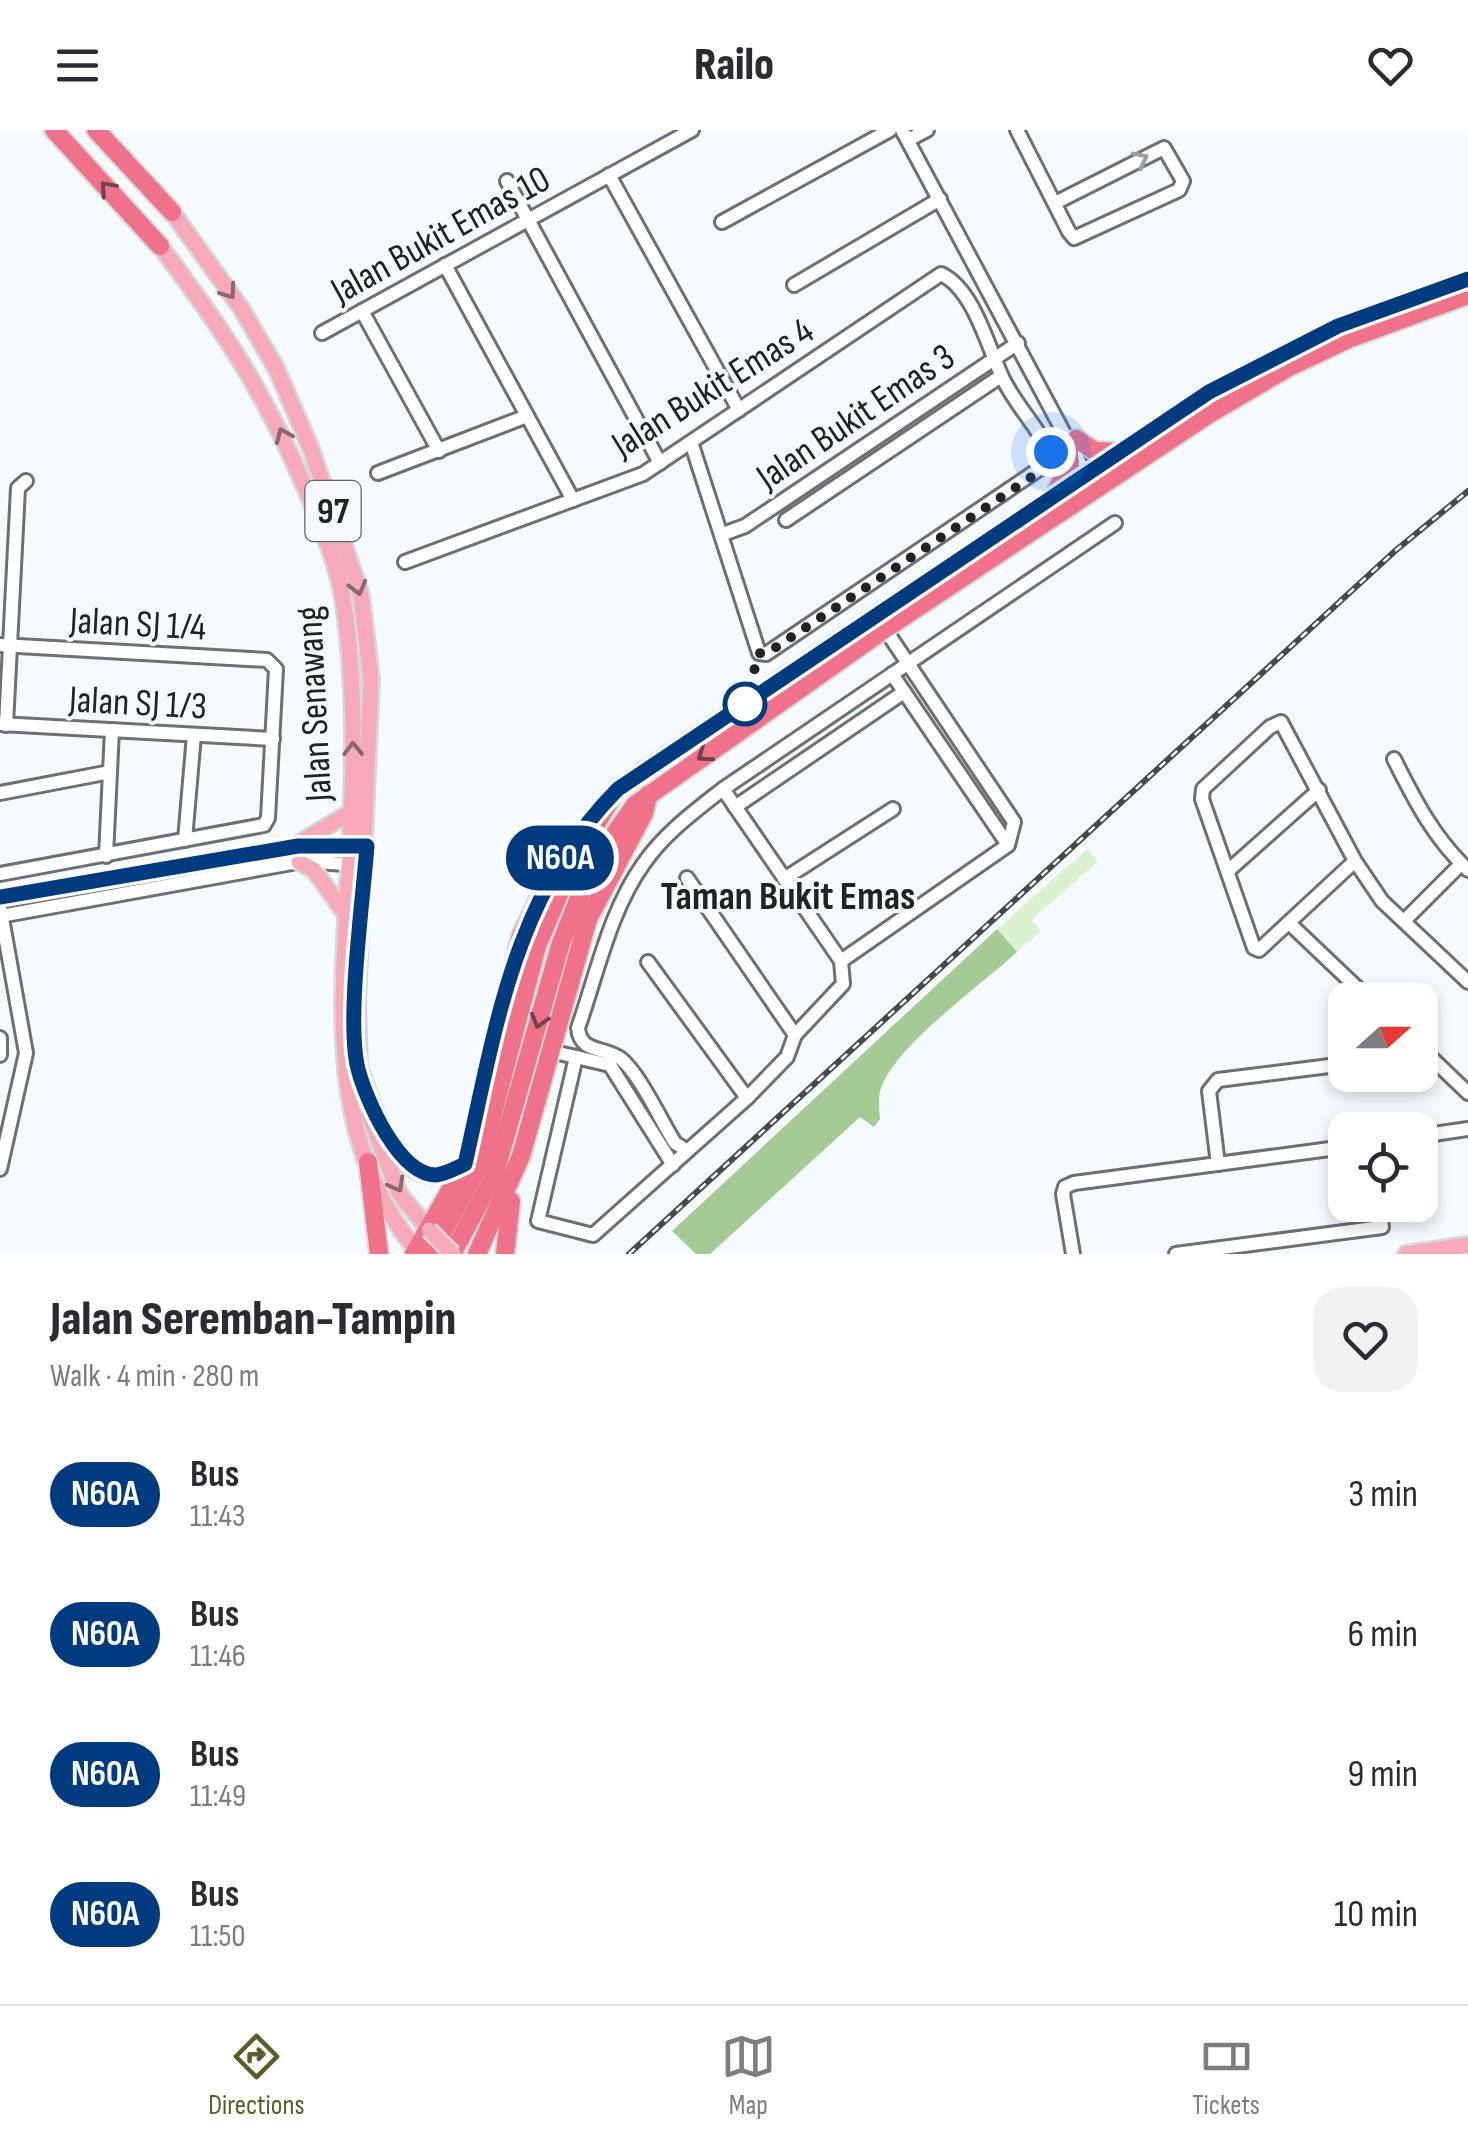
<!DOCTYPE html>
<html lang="en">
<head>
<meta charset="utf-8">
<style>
	:root { --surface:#fff; --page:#f2f2f3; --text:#2b2b33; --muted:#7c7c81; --line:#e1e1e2; --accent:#5c5c29 }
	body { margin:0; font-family:"Sofia Sans Condensed",sans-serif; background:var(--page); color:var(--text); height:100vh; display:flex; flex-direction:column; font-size:38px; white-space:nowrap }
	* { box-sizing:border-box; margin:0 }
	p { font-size:32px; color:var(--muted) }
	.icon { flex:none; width:55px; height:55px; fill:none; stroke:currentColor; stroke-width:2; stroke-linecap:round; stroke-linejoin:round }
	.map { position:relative; height:1124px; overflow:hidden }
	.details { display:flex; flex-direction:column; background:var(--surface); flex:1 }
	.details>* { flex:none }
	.badge { padding:0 20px; border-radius:32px; font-size:35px; line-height:65px }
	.needle { width:65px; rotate:69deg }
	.controls { position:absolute; left:1328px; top:852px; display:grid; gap:20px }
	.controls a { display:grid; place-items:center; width:110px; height:110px; border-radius:20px; background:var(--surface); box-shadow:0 5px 15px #0003; font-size:50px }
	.you { position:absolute; width:50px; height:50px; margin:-25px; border:8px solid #fff; border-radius:50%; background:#1a73e8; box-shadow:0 0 0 15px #1a73e833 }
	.map>.badge { position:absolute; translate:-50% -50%; box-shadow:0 0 0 5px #fff }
	.round { display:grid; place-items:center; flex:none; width:105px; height:105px; border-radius:30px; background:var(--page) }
	.headline { display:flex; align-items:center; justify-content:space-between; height:170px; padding:0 50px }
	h1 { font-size:48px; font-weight:800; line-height:75px }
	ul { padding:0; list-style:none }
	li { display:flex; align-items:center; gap:30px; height:140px; padding:0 50px }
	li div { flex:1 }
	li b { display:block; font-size:38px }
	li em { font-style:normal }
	li .badge { min-width:110px; font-weight:700; text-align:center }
	header { display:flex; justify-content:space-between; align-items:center; height:130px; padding:0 50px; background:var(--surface); font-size:45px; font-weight:800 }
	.tab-bar { display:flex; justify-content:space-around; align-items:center; height:140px; border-top:2px solid var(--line); background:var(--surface); font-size:28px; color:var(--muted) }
	.tab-bar a { display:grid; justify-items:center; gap:5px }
	.tab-bar .current { color:var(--accent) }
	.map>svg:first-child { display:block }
	.green { fill:#dbf2d0 }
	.forest { fill:#a6ca96 }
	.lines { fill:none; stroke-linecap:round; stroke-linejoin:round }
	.minor-casing { stroke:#6c7074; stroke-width:18 }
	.major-casing { stroke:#d7d7d7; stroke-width:20 }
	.highway-casing { stroke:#d7d7d7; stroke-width:22 }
	.minor { stroke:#fff; stroke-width:12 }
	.major { stroke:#f6aab9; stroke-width:15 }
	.highway { stroke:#f0718a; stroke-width:18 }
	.rail-casing { stroke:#46484a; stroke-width:6 }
	.rail { stroke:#f5faff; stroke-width:2.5; stroke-dasharray:8; stroke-linecap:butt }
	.major-bridge-casing { stroke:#d7d7d7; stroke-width:20; stroke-linecap:butt }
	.major-bridge { stroke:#f6aab9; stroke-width:15 }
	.oneway { stroke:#9b9c9c }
	.oneway2 { stroke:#73424c }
	.oneway3 { stroke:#8b666e }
	.line-casing { stroke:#fff; stroke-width:22 }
	.line { stroke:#003b80; stroke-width:15 }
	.walk { stroke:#202223; stroke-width:10; stroke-dasharray:0 18 }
	.stop-dot { fill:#fff; stroke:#003b80; stroke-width:5 }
	.labels { text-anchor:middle; stroke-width:8; stroke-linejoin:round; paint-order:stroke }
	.shield { fill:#f5faff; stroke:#606365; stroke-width:2.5 }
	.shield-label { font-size:35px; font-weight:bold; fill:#202223 }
	.street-label { font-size:38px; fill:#202223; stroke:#f5faff }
	.neighbourhood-label { font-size:40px; font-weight:bold; fill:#202223; stroke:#f5faff }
</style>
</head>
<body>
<header><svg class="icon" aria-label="menu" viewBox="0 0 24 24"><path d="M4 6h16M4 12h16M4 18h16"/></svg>Railo<svg class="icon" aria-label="heart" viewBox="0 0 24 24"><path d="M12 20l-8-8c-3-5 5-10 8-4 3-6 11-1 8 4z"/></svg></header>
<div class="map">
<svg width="1468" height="1124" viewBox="0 0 1468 1124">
	<rect width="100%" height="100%" fill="#f5faff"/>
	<polygon class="green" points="1087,719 1098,731 1032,790 1041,801 1017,822 997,799"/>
	<path class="forest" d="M 997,799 L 1017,822 C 981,855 904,910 884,951 C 877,964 879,975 880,989 L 874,997 L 860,987 L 710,1124 L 696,1124 L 672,1101 Z"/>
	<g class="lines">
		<defs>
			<g id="minor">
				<polyline points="902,0 1089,350"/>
				<polyline points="1017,0 1069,102 1074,108 1179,60 1183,51 1164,18 1055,73"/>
				<polyline points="908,10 927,0"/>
				<polyline points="609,45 739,280"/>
				<polyline points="507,51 660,333"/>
				<polyline points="722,92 890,0"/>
				<polyline points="445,135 573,370"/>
				<polyline points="794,155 940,69"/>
				<polyline points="362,181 439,321"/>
				<polyline points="322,203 692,0"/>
				<polyline points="378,343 527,286"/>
				<polyline points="786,390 1001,246"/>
				<polyline points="723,404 745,396 1018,213"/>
				<path d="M 405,432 L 643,344 L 941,144 C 974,159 988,218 1003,249 C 1017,277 1040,300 1054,329 L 766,524 L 759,523 L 691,312"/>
				<polyline points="0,515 267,530 276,539 268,688 264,695 0,744"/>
				<polyline points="892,544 1008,715"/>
				<polyline points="0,594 273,609"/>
				<polyline points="6,595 18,358 26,351"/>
				<path d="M 1394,629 C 1415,671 1434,708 1468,740"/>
				<polyline points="0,663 110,642"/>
				<polyline points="735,677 904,562"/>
				<polyline points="185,710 194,605"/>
				<polyline points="106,726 112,600"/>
				<polyline points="1355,731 1259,820 1254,818 1202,669 1203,659 1270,597 1281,592 1355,731 1382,771 1468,852"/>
				<polyline points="1229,740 1319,660"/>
				<polyline points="687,748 795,905"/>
				<polyline points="784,749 893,679"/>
				<polyline points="0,767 298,716 359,716"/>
				<polyline points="0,777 26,923 0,1039"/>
				<polyline points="0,786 303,731 358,735"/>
				<polyline points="1404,791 1461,734"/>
				<polyline points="1289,793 1370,870"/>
				<polyline points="841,831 1008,715 1014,692 885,499"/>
				<polyline points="648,832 747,968"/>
				<polyline points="0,908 0,925"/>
				<polyline points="1420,917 1468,963"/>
				<polyline points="554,922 576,927 538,1091 593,1105 747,968 787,927 795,905 843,854 841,831 723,659"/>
				<polyline points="576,927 610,935 673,1035"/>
				<polyline points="1420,1006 1468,999"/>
				<path d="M 686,1020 L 675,1013 C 662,993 637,938 618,927 C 601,917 580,922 578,898 C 597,844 610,780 644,733 C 665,703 695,681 723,659 L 1115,393"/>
				<polyline points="1218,1034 1209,961 1218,950 1345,934"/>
				<polyline points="1073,1124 1063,1064 1065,1057 1074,1053 1345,1017"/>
				<polyline points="1176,1124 1382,1097 1379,1075"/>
			</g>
			<g id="major">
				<polyline points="172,82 241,178 276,238 311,319 361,465 371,549 357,870 359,945"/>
				<path d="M 160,116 C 225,202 265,263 307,362 C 321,396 337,432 343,469 C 356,551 354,636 350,719 C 344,856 320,1011 420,1124"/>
				<polyline points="293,717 351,682"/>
				<polyline points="299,732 314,740 346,785"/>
				<polyline points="368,982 399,1063 429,1100"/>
				<polyline points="1406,1124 1468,1115"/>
			</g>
			<g id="highway">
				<polyline points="54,0 160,116"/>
				<polyline points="96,0 172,82"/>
				<polyline points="1076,309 1095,321 1118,322"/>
				<polyline points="1057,360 1070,334 1068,315"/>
				<path d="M 358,937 C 371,970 390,1043 434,1045 C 445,1045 456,1038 465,1034"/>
				<polyline points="368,1032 379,1124"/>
				<polyline points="414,1124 465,1034 521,806 556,734 580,700"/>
				<polyline points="431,1124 479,1036 537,816 572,734 617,659 1209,262 1338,196 1468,149"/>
				<polyline points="452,1124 494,1046 561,813 591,738 635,675 885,499 1209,284 1289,237 1348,209 1468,165"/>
				<polyline points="477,1124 521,1026 588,789 644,683 648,665"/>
				<polyline points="505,1124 511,1071"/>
			</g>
		</defs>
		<use href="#minor" class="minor-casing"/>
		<use href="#major" class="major-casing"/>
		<use href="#highway" class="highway-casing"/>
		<use href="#minor" class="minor"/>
		<use href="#major" class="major"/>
		<use href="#highway" class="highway"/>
		<defs>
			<polyline id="rail" points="629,1124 1395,421 1468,361"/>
		</defs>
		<use href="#rail" class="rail-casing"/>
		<use href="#rail" class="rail"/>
		<defs>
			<polyline id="major-bridge" points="429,1100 453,1124"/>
		</defs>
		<use href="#major-bridge" class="major-bridge-casing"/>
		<use href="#major-bridge" class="major-bridge"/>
	</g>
	<defs><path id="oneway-chevron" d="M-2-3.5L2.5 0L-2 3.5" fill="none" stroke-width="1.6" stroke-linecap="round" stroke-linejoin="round" transform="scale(2.5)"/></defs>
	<use class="oneway" href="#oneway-chevron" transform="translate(1141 29) rotate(-27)"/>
	<g class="oneway2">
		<use href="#oneway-chevron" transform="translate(107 58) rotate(-132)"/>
		<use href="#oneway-chevron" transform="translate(704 625) rotate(145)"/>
		<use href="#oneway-chevron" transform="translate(539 891) rotate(106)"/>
	</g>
	<g class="oneway3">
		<use href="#oneway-chevron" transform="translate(229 162) rotate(54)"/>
		<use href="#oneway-chevron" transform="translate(283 305) rotate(-113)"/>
		<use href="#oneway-chevron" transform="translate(358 458) rotate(75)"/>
		<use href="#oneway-chevron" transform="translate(353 619) rotate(-91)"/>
		<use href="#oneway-chevron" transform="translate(397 1055) rotate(61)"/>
	</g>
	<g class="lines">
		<defs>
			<path id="line" d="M 0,767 L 298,716 L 367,716 C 363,770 346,892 358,939 C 366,970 399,1045 436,1045 C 446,1044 456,1038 465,1034 C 496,897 514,763 618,659 L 1209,262 L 1338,196 L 1468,149"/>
		</defs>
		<use href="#line" class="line-casing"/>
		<use href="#line" class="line"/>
		<polyline class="walk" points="745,574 759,523 766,524 1051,334 1051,322"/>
	</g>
	<circle class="stop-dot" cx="745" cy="574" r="20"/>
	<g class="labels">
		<rect class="shield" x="305.5" y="351" width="55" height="60" rx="8"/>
		<g class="shield-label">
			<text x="333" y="393">97</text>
		</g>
		<g class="street-label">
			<text transform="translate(440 104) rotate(-29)" y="13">Jalan Bukit Emas 10</text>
			<text transform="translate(712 257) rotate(-32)" y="13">Jalan Bukit Emas 4</text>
			<text transform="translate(855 286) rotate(-34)" y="13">Jalan Bukit Emas 3</text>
			<text transform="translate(138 493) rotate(3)" y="13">Jalan SJ 1/4</text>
			<text transform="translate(138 572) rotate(3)" y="13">Jalan SJ 1/3</text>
			<text transform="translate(313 574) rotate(-93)" y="13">Jalan Senawang</text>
		</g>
		<g class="neighbourhood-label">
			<text x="788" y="779">Taman Bukit Emas</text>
		</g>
	</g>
</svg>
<div class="controls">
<a><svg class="needle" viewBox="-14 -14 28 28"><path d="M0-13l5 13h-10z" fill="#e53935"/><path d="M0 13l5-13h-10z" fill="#7c7c81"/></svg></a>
<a><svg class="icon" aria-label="locate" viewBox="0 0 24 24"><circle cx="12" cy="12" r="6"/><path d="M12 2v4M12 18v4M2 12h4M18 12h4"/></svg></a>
</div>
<div class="you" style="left:1051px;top:322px"></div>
<b class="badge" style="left:560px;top:728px;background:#003b80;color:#fff">N60A</b>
</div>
<section class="details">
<div class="headline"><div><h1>Jalan Seremban-Tampin</h1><p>Walk · 4 min · 280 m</p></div><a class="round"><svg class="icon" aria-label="heart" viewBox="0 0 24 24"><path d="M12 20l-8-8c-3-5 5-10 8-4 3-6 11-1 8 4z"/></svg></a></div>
<ul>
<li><span class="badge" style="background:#003b80;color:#fff">N60A</span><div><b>Bus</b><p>11:43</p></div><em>3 min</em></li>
<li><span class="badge" style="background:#003b80;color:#fff">N60A</span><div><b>Bus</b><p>11:46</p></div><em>6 min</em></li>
<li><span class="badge" style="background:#003b80;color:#fff">N60A</span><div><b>Bus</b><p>11:49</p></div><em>9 min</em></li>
<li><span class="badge" style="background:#003b80;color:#fff">N60A</span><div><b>Bus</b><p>11:50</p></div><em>10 min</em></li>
</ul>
</section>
<nav class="tab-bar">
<a class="current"><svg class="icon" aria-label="directions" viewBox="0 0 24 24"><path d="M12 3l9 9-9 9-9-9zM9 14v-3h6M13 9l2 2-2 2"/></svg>Directions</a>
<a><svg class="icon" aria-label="map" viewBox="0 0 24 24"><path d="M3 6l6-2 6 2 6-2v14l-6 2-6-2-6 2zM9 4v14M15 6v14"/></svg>Map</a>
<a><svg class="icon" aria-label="tickets" viewBox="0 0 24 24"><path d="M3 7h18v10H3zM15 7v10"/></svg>Tickets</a>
</nav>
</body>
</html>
